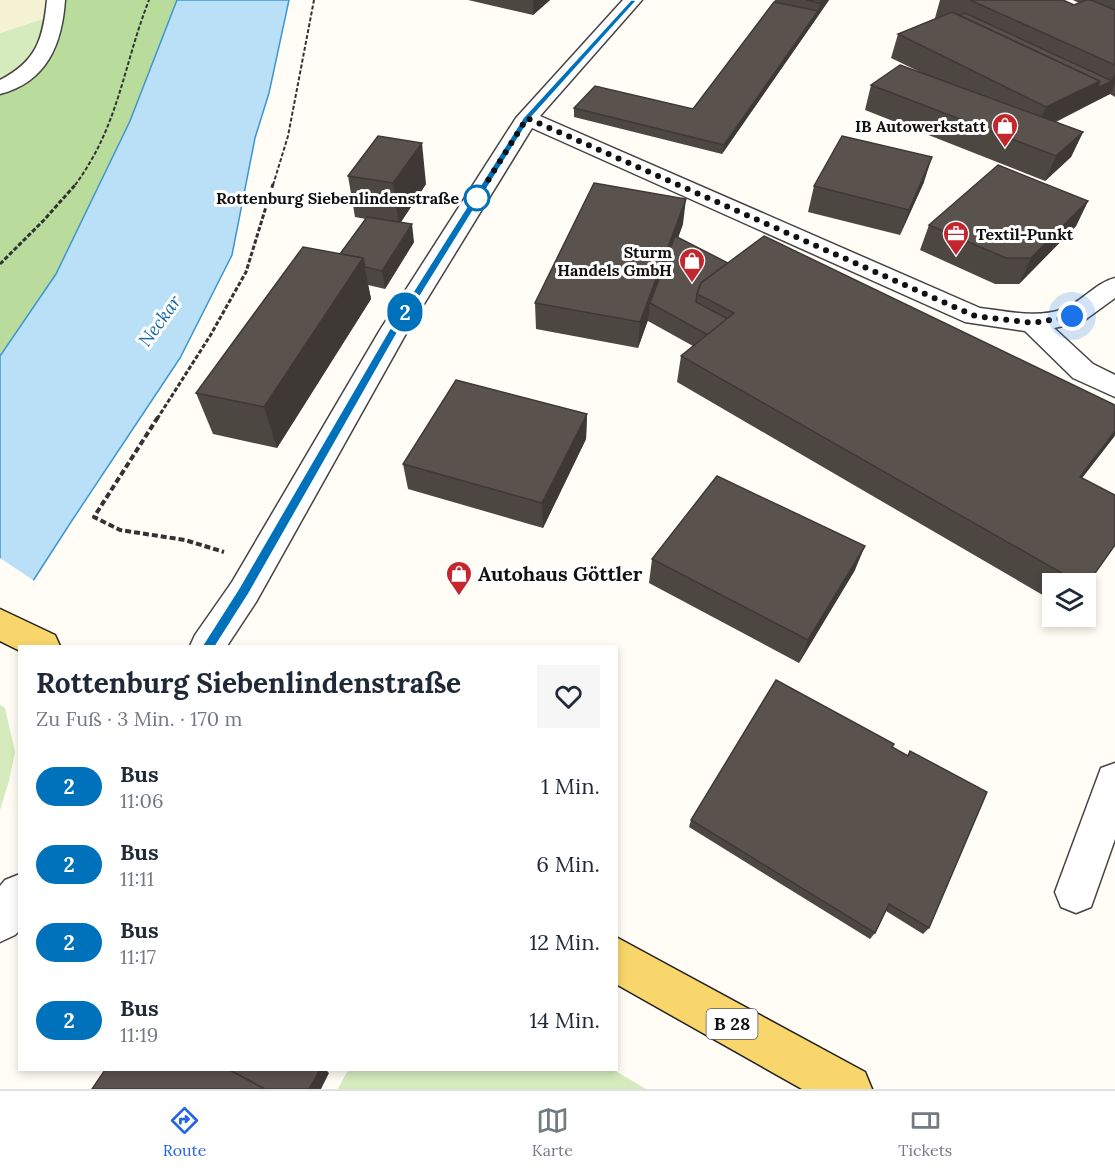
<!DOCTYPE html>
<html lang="de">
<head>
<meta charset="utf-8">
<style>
	:root { --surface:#fff; --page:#f6f6f7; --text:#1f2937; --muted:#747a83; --line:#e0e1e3; --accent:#2563eb }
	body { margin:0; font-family:Lora,serif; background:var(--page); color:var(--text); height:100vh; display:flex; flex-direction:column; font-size:22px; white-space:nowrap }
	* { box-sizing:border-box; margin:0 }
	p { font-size:20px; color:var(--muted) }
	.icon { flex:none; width:33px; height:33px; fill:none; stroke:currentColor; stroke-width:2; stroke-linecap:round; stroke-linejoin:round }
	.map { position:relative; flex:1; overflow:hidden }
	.panel { position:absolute; left:18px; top:645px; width:600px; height:426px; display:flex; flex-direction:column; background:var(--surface); border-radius:0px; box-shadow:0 3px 9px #0003 }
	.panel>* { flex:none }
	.badge { padding:0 12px; border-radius:20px; font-size:21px; line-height:39px }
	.fabs { position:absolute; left:1042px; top:573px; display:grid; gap:12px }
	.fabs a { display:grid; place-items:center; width:54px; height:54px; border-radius:0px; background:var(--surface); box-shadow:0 3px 9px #0003; font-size:30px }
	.you { position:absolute; width:30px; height:30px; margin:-15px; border:4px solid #fff; border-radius:50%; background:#1a73e8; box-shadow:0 0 0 9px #1a73e833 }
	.map>.badge { position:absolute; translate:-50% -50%; box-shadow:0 0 0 3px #fff }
	.round { display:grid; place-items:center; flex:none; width:63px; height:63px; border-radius:0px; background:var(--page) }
	.head { display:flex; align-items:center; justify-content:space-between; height:102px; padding:0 18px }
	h1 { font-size:28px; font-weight:800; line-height:45px }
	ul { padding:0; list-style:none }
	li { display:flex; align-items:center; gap:18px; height:78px; padding:0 18px }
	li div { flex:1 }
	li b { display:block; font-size:22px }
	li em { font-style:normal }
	li .badge { min-width:66px; font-weight:700; text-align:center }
	.tab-bar { display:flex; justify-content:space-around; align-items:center; height:84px; border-top:2px solid var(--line); background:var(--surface); font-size:16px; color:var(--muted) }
	.tab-bar a { display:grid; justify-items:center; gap:3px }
	.tab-bar .selected { color:var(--accent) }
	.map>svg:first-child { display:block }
	.farmland { fill:#f6f3d4 }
	.green { fill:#d5ebbd }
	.forest { fill:#b9dc9c }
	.water { fill:#b9e0f7; stroke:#3f96cf; stroke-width:1.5 }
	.pier { fill:#fffdf5 }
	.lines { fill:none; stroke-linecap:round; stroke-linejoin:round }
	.minor-casing { stroke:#444; stroke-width:3 }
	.major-casing { stroke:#222; stroke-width:3 }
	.path-far2 { stroke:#333; stroke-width:2; stroke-dasharray:4 2; stroke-linecap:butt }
	.path-far1 { stroke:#333; stroke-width:3; stroke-dasharray:4.5 2; stroke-linecap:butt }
	.path { stroke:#333; stroke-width:4; stroke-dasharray:6 3; stroke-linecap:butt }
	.minor { fill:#fff; fill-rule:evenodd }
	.major { fill:#f9d66b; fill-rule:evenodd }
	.wall { fill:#4d4742 }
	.shaded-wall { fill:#3f3936 }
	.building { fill:#5a524d; stroke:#3f3936; stroke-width:1.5 }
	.line { fill:#0072bc; stroke:#fff; stroke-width:1.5 }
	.walk { stroke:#111; stroke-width:6; stroke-dasharray:0 10.8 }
	.stop-dot { fill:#fff; stroke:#0072bc; stroke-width:3 }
	.labels { text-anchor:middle; stroke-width:6; stroke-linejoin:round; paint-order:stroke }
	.far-poi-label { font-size:16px; font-weight:bold; fill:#111; stroke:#fff; text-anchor:end }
	.far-stop-label { font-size:16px; font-weight:bold; fill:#111; stroke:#fff; text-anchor:end }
	.far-water-label { font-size:18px; font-style:italic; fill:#1768a6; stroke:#fff }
	.shield { fill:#fff; stroke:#585858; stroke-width:1.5 }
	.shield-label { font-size:18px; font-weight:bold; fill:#111 }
	.poi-label { font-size:20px; font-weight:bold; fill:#111; stroke:#fff; text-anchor:start }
</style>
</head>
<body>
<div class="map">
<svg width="1115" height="1089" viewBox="0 0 1115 1089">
	<rect width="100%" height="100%" fill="#fffdf5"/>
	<polygon class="farmland" points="0,0 51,0 49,17 0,33"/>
	<g class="green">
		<path d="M 49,17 C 40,51 31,64 0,82 L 0,33 Z"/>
		<polygon points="0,705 5,708 15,752 9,781 0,810"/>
		<polygon points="348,1070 614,1070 646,1089 338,1089"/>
	</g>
	<polygon class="forest" points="64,0 177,0 130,121 56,274 0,356 0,89 25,73"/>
	<polygon class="water" points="177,0 289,0 269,93 255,138 232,255 180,358 71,522 0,632 0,356 56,274 130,121"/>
	<polygon class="pier" points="0,558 36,582 0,635"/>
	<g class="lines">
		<defs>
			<g id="minor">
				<path d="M 47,0 L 65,0 C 62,44 47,82 0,94 L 0,80 C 37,61 43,39 47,0 Z"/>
				<path d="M 623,0 L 642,0 L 540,116 L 980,308 C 1007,311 1037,319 1063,309 C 1082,302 1095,283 1115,278 L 1115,298 L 1082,322 L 1054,328 L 1093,364 L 1115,375 L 1115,397 L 1073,378 L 1025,331 L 965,322 L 532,128 L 408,330 L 256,602 L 227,646 L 190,646 L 195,635 L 232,582 L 380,330 L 516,118 Z"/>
				<polygon points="1115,763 1115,839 1091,907 1076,913 1061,907 1055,892 1101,768"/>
				<polygon points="20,874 20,930 15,935 0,942 0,886 5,880"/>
			</g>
			<g id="major">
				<polygon points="0,609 55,635 60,646 20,646 20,651 0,641"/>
				<polygon points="616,937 865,1072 872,1089 802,1089 616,984"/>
			</g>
		</defs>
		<use href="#minor" class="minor-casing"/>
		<use href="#major" class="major-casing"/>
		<g class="path-far2">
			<path d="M 75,185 C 119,126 123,66 149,0"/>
			<polyline points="273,185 288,136 314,0"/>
		</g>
		<g class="path-far1">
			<polyline points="0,264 44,220 76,184"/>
			<polyline points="157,419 210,336 246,272 273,184"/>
		</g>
		<polyline class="path" points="158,417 94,517 120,530 185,540 224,552"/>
		<use href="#minor" class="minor"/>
		<use href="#major" class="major"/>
	</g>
	<g class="wall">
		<polygon points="468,0 550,0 533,15"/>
		<polygon points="775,0 829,0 722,154 574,117 574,108 693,109 774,2"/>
		<polygon points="940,0 1063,0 1074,5 1079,3 1073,0 1115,0 1115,97 1110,94 1056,122 1083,132 1071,157 1045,181 865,110 871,85 918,71 891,58 898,34 936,18 935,18"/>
		<polygon points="348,176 426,184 401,222 414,242 385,289 368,285 371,299 277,448 213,434 196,393 340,254 366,219 355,217"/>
		<polygon points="924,182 900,235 808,212 814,186"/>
		<polygon points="1088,201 1076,226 1019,284 995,284 920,250 929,225"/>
		<polygon points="683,224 678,238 728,263 1115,435 1082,478 1086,584 1053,584 1053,601 677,382 681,356 693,346 648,321 648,320 638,348 536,329 535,303"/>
		<polygon points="587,414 586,439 543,528 408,489 403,464"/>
		<polygon points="652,559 855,570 799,663 649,583"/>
		<polygon points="892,747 907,756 910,751 929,928 923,934 886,911 875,933 870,939 689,827 691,820"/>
	</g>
	<g class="shaded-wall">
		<polygon points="533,0 550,0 533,15"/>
		<polygon points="822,0 829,0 816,19 820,3"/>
		<polygon points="818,11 816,19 722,154 724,145"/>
		<polygon points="1115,73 1115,83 1110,94 1035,131 1046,107 1100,81 1111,81"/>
		<polygon points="1083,132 1071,157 1045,181 1056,156"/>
		<polygon points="422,143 426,184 399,225 393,183"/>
		<polygon points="932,157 924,182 900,235 909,210"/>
		<polygon points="686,199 683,224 653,305 650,303 648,320 638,348 640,322"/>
		<polygon points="1088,201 1076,226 1019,284 1031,258"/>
		<polygon points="412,224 414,242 385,289 382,271"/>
		<polygon points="363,258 371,299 277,448 264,407"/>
		<polygon points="587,414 586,439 543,528 542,503"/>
		<polygon points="1115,431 1115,435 1114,437 1064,501 1080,477"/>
		<polygon points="865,546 855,570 799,663 808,640"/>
		<polygon points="320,1070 326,1070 329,1073 321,1089 309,1089"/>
	</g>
	<g class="building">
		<polygon points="806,0 822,0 820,3"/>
		<polygon points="970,0 1063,0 1074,5 1086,0 1091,0 1115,10 1115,65"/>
		<polygon points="774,2 818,11 724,145 574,108 595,86 693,109"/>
		<polygon points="952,12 1100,81 1046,107 898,34"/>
		<polygon points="965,13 1112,81 1097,88 1100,81 959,15"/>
		<polygon points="900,65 1083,132 1056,156 871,85"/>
		<polygon points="378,136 422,143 393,183 348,176"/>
		<polygon points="842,136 932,157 909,210 814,186"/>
		<polygon points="998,165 1088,201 1031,258 1006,258 929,225"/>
		<polygon points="594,183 686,199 640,322 535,303"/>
		<polygon points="367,217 412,224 382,271 365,267 363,258 340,254"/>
		<polygon points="675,236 728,263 701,283 697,294 696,302 728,319 708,335 650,303"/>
		<polygon points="764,236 1115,405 1115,431 1080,477 1115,495 1115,545 1086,586 1086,584 1081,584 681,356 734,313 697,294 701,283"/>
		<polygon points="303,247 363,258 264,407 196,393"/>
		<polygon points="456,380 587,414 542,503 403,464"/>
		<polygon points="717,476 865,546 808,640 652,559"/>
		<polygon points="776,680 894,744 892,747 908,756 910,751 987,792 929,928 889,904 875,933 691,820"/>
		<polygon points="105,1070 230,1070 265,1089 92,1089"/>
		<polygon points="230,1070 320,1070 309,1089 265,1089"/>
	</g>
	<polygon class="line" points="631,0 637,0 530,119 399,330 248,595 213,650 204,650 202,646 204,643 239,588 389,330 523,118"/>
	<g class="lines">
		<polyline class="walk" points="477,198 527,118 975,316 1033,323 1072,316"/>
	</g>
	<defs>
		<symbol id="shop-pin" viewBox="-11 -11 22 30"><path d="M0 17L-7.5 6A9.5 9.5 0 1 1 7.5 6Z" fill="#c4262e" stroke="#fff"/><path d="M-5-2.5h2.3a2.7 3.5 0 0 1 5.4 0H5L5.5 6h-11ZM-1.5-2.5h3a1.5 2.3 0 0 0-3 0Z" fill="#fff"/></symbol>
		<symbol id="office-pin" viewBox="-11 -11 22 30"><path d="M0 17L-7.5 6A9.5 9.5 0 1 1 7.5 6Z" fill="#c4262e" stroke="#fff"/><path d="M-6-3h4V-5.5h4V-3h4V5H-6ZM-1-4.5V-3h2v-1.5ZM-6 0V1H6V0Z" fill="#fff"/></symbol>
	</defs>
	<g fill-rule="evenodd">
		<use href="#shop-pin" x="990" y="111" width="30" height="40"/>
		<use href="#office-pin" x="941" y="219" width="30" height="40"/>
		<use href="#shop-pin" x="677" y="246" width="30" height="40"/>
		<use href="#shop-pin" x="444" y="559" width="30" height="40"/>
	</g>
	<circle class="stop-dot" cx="477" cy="198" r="12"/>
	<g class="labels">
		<g class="far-poi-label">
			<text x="986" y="132">IB Autowerkstatt</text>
			<text x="976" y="240" text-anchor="start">Textil-Punkt</text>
			<text x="672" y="258">Sturm<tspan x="672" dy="18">Handels GmbH</tspan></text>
		</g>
		<g class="far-stop-label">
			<text x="459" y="204">Rottenburg Siebenlindenstraße</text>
		</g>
		<g class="far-water-label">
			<text transform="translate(160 321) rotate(-54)" y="6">Neckar</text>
		</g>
		<rect class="shield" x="706.5" y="1009" width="51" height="30" rx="4.5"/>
		<g class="shield-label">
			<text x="732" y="1030">B 28</text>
		</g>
		<g class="poi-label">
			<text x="478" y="581">Autohaus Göttler</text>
		</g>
	</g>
</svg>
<div class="fabs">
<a><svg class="icon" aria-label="layers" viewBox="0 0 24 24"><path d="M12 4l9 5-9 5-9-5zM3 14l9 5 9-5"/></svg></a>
</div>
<div class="you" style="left:1072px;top:316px"></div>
<b class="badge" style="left:405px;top:312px;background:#0072bc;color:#fff">2</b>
<section class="panel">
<div class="head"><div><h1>Rottenburg Siebenlindenstraße</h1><p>Zu Fuß · 3 Min. · 170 m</p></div><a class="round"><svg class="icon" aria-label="heart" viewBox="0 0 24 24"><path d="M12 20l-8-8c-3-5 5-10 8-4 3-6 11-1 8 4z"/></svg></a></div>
<ul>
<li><span class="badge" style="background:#0072bc;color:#fff">2</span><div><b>Bus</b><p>11:06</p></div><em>1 Min.</em></li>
<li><span class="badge" style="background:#0072bc;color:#fff">2</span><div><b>Bus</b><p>11:11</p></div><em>6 Min.</em></li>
<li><span class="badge" style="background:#0072bc;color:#fff">2</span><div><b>Bus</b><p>11:17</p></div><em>12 Min.</em></li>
<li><span class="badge" style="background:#0072bc;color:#fff">2</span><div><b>Bus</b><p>11:19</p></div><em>14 Min.</em></li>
</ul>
</section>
</div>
<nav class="tab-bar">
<a class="selected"><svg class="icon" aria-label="directions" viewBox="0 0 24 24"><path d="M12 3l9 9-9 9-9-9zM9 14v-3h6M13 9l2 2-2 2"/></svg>Route</a>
<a><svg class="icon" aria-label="map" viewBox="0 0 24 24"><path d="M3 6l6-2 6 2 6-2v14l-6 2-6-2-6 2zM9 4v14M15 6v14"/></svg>Karte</a>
<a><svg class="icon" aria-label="tickets" viewBox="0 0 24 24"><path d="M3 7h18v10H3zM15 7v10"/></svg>Tickets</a>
</nav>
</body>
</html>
